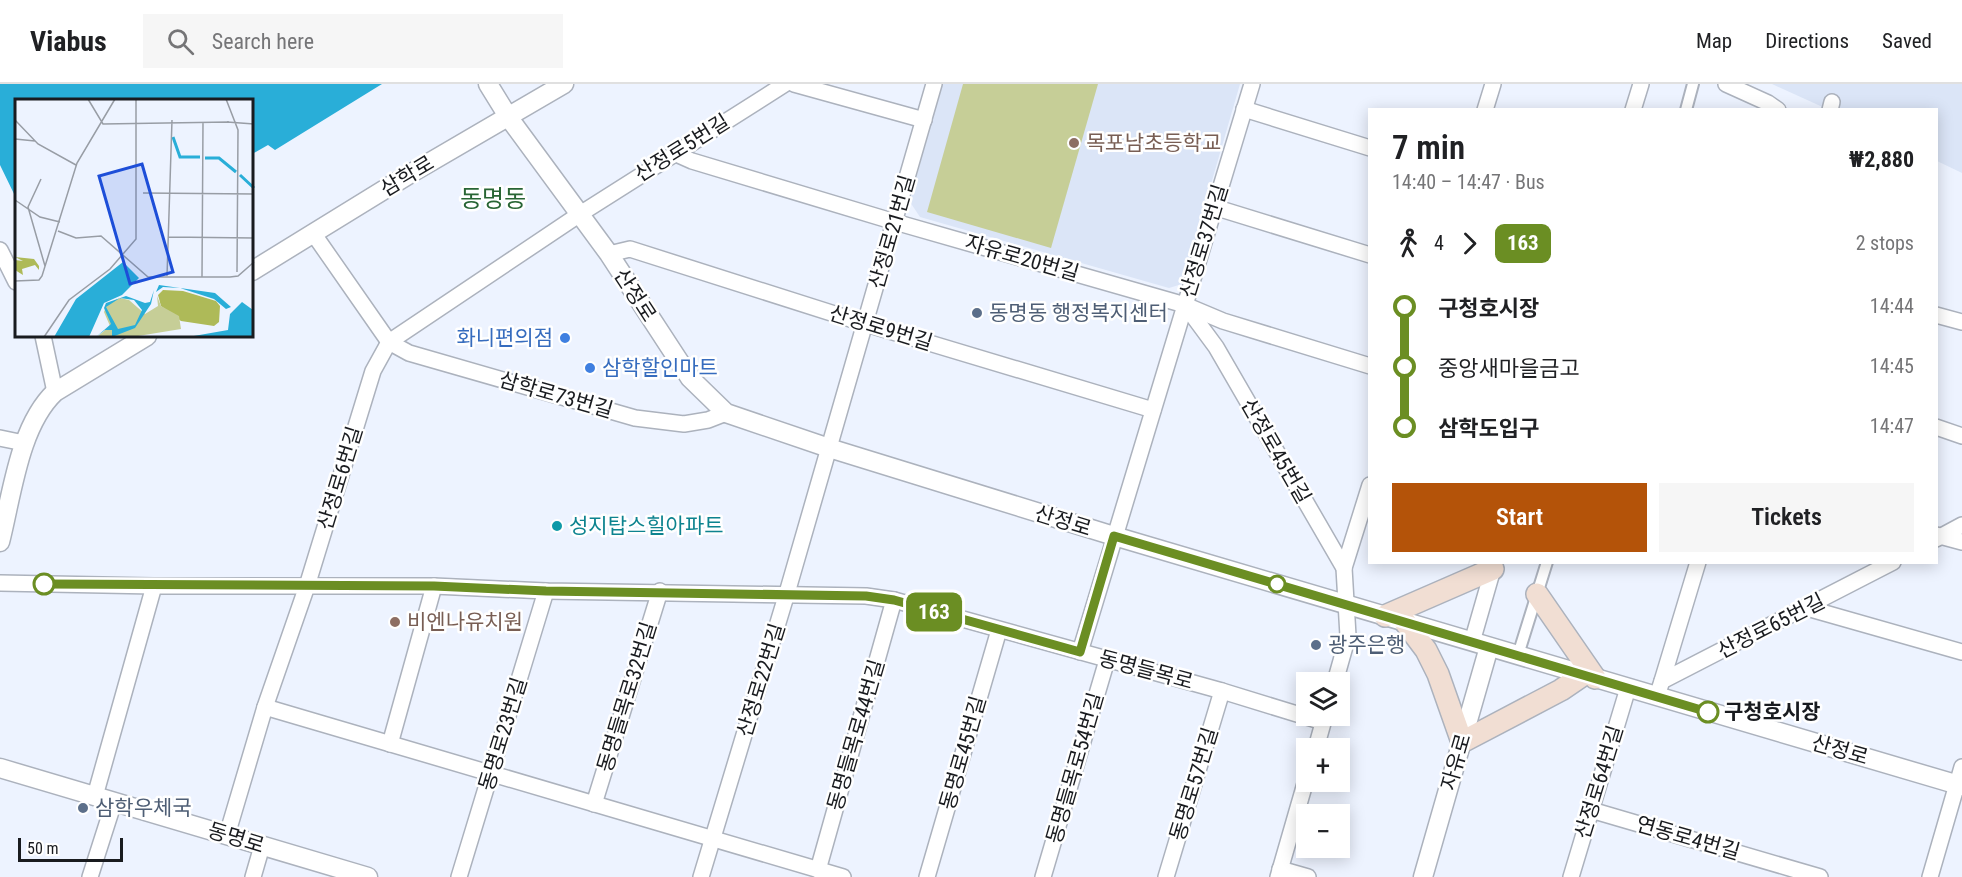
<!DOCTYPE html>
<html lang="en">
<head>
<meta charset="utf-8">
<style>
	:root { --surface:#fff; --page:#f6f6f6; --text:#202124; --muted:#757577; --line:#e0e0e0; --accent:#b45309 }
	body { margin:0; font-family:"Roboto Condensed","Noto Sans KR",sans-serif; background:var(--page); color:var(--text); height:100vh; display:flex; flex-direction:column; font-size:22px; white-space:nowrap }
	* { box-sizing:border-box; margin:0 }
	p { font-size:20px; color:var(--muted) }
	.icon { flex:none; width:33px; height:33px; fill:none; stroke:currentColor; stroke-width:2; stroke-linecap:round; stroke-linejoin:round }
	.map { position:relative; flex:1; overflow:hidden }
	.drawer { position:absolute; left:1368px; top:24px; width:570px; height:456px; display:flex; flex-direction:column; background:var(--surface); border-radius:0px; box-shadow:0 3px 15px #0003 }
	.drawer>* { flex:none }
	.badge { padding:0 12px; border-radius:9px; font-size:21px; line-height:39px }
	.controls { position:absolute; left:1296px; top:588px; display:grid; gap:12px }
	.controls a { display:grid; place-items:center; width:54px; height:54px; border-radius:0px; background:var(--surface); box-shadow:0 3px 15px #0003; font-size:30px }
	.scale { position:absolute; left:18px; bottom:15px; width:105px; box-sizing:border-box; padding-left:6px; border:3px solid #191b1f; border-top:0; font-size:16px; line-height:21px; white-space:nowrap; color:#191b1f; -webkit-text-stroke:4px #fff; paint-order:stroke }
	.map>.badge { position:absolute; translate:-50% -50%; box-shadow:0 0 0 3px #fff }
	.legs { display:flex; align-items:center; gap:9px; height:66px; padding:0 24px; font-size:20px }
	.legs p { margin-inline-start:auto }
	.head { display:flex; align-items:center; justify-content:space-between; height:102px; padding:0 24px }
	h1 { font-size:33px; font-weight:600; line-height:45px }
	.primary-button { display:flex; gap:12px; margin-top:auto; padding:12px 24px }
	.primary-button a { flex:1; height:69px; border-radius:0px; background:var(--accent); color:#fff; font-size:24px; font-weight:600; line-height:69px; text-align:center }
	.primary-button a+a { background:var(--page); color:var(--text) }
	ul { padding:0 24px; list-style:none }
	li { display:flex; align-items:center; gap:21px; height:60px; font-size:22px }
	li i { display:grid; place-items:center; width:9px; height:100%; margin:0 8px; background:currentColor }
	li i::after { content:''; width:15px; height:15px; margin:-8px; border:4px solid; border-radius:50%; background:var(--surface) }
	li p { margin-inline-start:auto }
	li:first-child i { background:linear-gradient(#0000 50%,currentColor 0) }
	li:last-child i { background:linear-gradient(currentColor 50%,#0000 0) }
	header { display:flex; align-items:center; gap:36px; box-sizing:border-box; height:84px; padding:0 30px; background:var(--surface); border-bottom:2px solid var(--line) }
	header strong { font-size:28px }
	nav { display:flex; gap:33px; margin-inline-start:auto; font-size:21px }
	.search { width:420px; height:54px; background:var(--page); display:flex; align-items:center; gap:15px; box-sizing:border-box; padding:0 21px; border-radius:0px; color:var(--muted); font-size:22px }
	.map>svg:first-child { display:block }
	.built { fill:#dbe5f7 }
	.grass { fill:#c6ce97 }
	.water { fill:#29aed8 }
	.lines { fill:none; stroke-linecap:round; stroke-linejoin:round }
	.pedestrian-casing { stroke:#acb2bd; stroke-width:14 }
	.minor-casing { stroke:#acb2bd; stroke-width:18 }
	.tertiary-casing { stroke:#acb2bd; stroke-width:21 }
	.secondary-casing { stroke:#acb2bd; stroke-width:24 }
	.pedestrian { stroke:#fff; stroke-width:10 }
	.minor { stroke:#fff; stroke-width:15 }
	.tertiary { stroke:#fff; stroke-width:18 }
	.secondary { stroke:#f1ded3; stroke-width:21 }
	.line-1-casing { stroke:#fff; stroke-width:14 }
	.line-1 { stroke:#6b8e23; stroke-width:9 }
	.education-dot { fill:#8d6e63; stroke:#fff; stroke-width:2 }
	.service-dot { fill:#5c6f8a; stroke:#fff; stroke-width:2 }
	.shop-dot { fill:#3f7fe0; stroke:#fff; stroke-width:2 }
	.culture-dot { fill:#0f9aa8; stroke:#fff; stroke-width:2 }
	.stop-1-dot { fill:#fff; stroke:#6b8e23; stroke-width:3 }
	.labels { text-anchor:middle; stroke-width:5; stroke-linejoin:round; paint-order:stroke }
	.education-label { font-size:21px; fill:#785e54; stroke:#fff; text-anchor:start }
	.street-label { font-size:21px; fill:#191b1f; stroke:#fff }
	.service-label { font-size:21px; fill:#4e5e75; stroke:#fff; text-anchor:start }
	.shop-label { font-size:21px; fill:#366cbe; stroke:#fff; text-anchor:end }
	.culture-label { font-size:21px; fill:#0d838f; stroke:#fff; text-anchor:start }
	.stop-label { font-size:21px; font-weight:bold; fill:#191b1f; stroke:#fff; text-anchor:start }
	.quarter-label { font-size:24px; fill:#286534; stroke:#fff }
	.inset-river { fill:none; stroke:#29aed8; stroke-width:3 }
	.inset-road { fill:none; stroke:#989da5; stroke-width:1.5 }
	.view { fill:#1d4ed8; fill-opacity:0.15; stroke:#1d4ed8; stroke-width:3 }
	.inset-edge { fill:none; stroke:#191b1f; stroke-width:3 }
</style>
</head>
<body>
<header>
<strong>Viabus</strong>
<div class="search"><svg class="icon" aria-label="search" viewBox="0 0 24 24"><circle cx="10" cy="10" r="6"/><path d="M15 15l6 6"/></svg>Search here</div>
<nav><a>Map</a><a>Directions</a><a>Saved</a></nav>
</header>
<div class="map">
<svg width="1962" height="793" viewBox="0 0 1962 793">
	<rect width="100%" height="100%" fill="#edf3ff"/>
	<g class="built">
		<polygon points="941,0 1240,0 1182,200 1169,204 920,133 910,118"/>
		<polygon points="1772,0 1962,0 1962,89 1937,77 1936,26 1827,25"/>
	</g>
	<polygon class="grass" points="963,0 1098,0 1051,164 927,128"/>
	<polygon class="water" points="0,0 382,0 275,66 268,61 252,70 252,16 16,16 16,114 0,81"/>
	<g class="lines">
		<defs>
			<g id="pedestrian">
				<polyline points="1686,26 1693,0"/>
				<polyline points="1518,571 1547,478"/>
			</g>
			<g id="minor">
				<polyline points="794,0 924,36"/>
				<polyline points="1726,0 1768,19 1778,26"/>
				<polyline points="1244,25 1370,64"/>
				<polyline points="1485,26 1493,0"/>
				<polyline points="1633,26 1641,0"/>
				<polyline points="1830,26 1832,18"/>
				<polyline points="674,69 692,77 895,138 1185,221 1223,237 1370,282"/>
				<polyline points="1214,123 1370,171"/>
				<polyline points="313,149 389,258 409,269 635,334 684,340 708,336 726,329"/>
				<polyline points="0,166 16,198"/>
				<polyline points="609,170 630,165 866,240 1153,326"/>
				<polyline points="1185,221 1216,263 1344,484 1348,552 1335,598"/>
				<polyline points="1936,231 1962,238"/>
				<polyline points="43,252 55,308"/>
				<polyline points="1936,343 1962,352"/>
				<polyline points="0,354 24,359"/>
				<polyline points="1936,451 1962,458"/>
				<polyline points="1936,455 1962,441"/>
				<polyline points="1344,484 1370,401"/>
				<polyline points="0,499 154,502 434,502 546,507 866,512 894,516 1222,607 1323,638"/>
				<polyline points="1807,524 1962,568"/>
				<polyline points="1472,558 1495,478"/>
				<polyline points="1080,568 1252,0"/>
				<polyline points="1662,597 1698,478"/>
				<polyline points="1657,612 1662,597 1893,478"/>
				<polyline points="265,623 843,793"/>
				<polyline points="390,660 434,502"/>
				<polyline points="1316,664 1325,632"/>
				<polyline points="95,712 154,502"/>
				<polyline points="594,720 660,507"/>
				<polyline points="1591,726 1820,793"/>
				<polyline points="227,751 265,623 307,502 373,287 389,258 580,130 785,0"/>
				<polyline points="1280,785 1308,793"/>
				<polyline points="818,786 894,516"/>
				<polyline points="90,793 114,718"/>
				<polyline points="253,793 262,762"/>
				<polyline points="459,793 546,507"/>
				<polyline points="701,793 787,509 934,0"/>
				<polyline points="927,793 999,546"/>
				<polyline points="1043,793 1107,576"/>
				<polyline points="1166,793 1222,607"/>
				<polyline points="1278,793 1306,696"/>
				<polyline points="1571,793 1628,604"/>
				<polyline points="1930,793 1962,683"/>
			</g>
			<g id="tertiary">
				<polyline points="488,0 509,34 609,170 690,294 726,329 829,364 1114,452 1962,702"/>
				<polyline points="252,187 408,91 564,0"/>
				<path d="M 0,458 C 12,411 19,342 55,308 L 147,252"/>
				<polyline points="0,684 368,793"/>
				<polyline points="1423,793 1489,563"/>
			</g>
			<g id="secondary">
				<polyline points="1537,510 1595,594"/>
				<polyline points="1385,532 1493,485"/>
				<polyline points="1405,538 1426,566 1438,590 1462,658 1561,606 1583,591"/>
			</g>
		</defs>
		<use href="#pedestrian" class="pedestrian-casing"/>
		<use href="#minor" class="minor-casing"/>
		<use href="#tertiary" class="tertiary-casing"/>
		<use href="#secondary" class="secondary-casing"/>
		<use href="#pedestrian" class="pedestrian"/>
		<use href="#minor" class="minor"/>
		<use href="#tertiary" class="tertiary"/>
		<use href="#secondary" class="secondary"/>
	</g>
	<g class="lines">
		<defs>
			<polyline id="line-1" points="44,500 434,502 546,507 866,512 894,516 1080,568 1114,452 1708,628"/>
		</defs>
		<use href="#line-1" class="line-1-casing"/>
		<use href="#line-1" class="line-1"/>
	</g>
	<g class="education-dot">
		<circle cx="1074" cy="59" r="6"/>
		<circle cx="395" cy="538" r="6"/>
	</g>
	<g class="service-dot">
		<circle cx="977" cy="229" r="6"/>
		<circle cx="1316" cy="561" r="6"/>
		<circle cx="83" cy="724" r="6"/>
	</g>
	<g class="shop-dot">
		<circle cx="565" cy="254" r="6"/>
		<circle cx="590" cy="284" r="6"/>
	</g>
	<circle class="culture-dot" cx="557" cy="442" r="6"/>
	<g class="stop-1-dot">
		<circle cx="44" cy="500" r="10"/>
		<circle cx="1277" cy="500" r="8"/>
		<circle cx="1708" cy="628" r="10"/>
	</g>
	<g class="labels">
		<g class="education-label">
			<text x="1086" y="66">목포남초등학교</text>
			<text x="407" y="545">비엔나유치원</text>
		</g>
		<g class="street-label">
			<text transform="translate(682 64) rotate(-32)" y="7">산정로5번길</text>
			<text transform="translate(407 92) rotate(-31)" y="7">삼학로</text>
			<text transform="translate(892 148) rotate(-74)" y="7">산정로21번길</text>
			<text transform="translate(1204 157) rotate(-73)" y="7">산정로37번길</text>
			<text transform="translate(1022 174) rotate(16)" y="7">자유로20번길</text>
			<text transform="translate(635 211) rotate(57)" y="7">산정로</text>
			<text transform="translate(881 244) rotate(17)" y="7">산정로9번길</text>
			<text transform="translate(556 311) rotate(16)" y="7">삼학로73번길</text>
			<text transform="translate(1276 367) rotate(60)" y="7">산정로45번길</text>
			<text transform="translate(340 394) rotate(-73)" y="7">산정로6번길</text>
			<text transform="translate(1063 437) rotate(17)" y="7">산정로</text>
			<text transform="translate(1771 542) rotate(-27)" y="7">산정로65번길</text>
			<text transform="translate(1146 586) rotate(15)" y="7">동명들목로</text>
			<text transform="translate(761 596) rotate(-73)" y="7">산정로22번길</text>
			<text transform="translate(627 613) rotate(-73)" y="7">동명들목로32번길</text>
			<text transform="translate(503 650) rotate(-73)" y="7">동명로23번길</text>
			<text transform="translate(856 651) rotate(-74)" y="7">동명들목로44번길</text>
			<text transform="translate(1840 666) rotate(16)" y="7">산정로</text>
			<text transform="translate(963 669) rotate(-74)" y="7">동명로45번길</text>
			<text transform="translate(1456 678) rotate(-74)" y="7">자유로</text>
			<text transform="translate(1075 684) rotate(-74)" y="7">동명들목로54번길</text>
			<text transform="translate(1599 698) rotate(-73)" y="7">산정로64번길</text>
			<text transform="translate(1194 700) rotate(-73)" y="7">동명로57번길</text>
			<text transform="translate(236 754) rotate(17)" y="7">동명로</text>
			<text transform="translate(1688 754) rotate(16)" y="7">연동로4번길</text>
		</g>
		<g class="service-label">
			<text x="989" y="236">동명동 행정복지센터</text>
			<text x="1328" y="568">광주은행</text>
			<text x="95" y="731">삼학우체국</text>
		</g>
		<g class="shop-label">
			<text x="553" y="261">화니편의점</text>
			<text x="602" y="291" text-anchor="start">삼학할인마트</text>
		</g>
		<g class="culture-label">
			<text x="569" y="449">성지탑스힐아파트</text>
		</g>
		<g class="stop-label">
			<text x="1724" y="635">구청호시장</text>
		</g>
		<g class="quarter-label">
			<text x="493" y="123">동명동</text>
		</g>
	</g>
	<g transform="translate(15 15)">
		<rect width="238" height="238" fill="#edf3ff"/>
		<path d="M 0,158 L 19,160 L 24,167 L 24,171 L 20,166 L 7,170 L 8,176 L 0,171 L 0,161 L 8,162 ZM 148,191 L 168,192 L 201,202 L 205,207 L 204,223 L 199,227 L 166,222 L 146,207 L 143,196 Z" fill="#aeba58"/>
		<path d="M 142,197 L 146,207 L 164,217 L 166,230 L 117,238 L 82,238 L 95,227 L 89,213 L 92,205 L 105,199 L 114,201 L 130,215 L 143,207 Z" fill="#c6ce97"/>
		<path d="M 108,163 L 124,179 L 107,196 L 89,204 L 74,238 L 39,238 L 61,200 ZM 144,186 L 200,194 L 216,208 L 211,210 L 199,200 L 165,189 L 148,188 L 141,193 ZM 139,191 L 136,205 L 120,229 L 97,238 L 97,231 L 90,231 L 81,238 L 96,225 L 89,209 L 91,204 L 111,197 L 130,204 L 135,203 ZM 105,199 L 119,201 L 127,211 L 120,226 L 103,230 L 91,208 ZM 227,203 L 238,211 L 238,238 L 173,238 L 213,231 L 215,215 Z" fill="#29aed8" fill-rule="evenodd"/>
		<path class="inset-river" d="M 158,38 L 165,58 L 185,58M 190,59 L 204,59 L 221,73M 225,76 L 239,89"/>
		<path class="inset-road" d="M 73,0 L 88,25 L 214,23M 211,0 L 223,31 L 222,173M 0,21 L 23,45 L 61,66M 212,23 L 239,25M 0,40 L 20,42M 26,80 L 13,108 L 30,167M 128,94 L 239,95M 0,101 L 25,118 L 45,123M 43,132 L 61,139 L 86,137 L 133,178 L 215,178 L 223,177 L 239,163M 153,138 L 239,139M 152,177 L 157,21M 187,178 L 188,23M 0,182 L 24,181 L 27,177 L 62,64 L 100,0M 29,238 L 54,201 L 95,170 L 121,140 L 121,0"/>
		<path class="view" d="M 127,65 L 158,173 L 115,185 L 84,77 Z"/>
		<rect width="238" height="238" class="inset-edge"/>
	</g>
</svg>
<div class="controls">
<a><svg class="icon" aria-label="layers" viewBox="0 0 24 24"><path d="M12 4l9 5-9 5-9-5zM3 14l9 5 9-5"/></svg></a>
<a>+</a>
<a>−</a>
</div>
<div class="scale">50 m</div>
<b class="badge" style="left:934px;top:528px;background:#6b8e23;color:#fff">163</b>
<section class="drawer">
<div class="head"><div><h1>7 min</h1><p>14:40 – 14:47 · Bus</p></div><b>₩2,880</b></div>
<div class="legs"><svg class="icon" aria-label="walk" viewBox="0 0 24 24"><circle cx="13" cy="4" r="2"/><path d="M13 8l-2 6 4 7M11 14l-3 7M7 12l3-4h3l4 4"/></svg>4<svg class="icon" aria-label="forward" viewBox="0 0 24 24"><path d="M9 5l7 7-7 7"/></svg><b class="badge" style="background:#6b8e23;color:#fff">163</b><p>2 stops</p></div>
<ul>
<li><i style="color:#6b8e23"></i><b>구청호시장</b><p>14:44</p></li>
<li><i style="color:#6b8e23"></i><span>중앙새마을금고</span><p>14:45</p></li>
<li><i style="color:#6b8e23"></i><b>삼학도입구</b><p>14:47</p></li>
</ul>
<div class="primary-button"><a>Start</a><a>Tickets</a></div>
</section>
</div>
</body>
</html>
